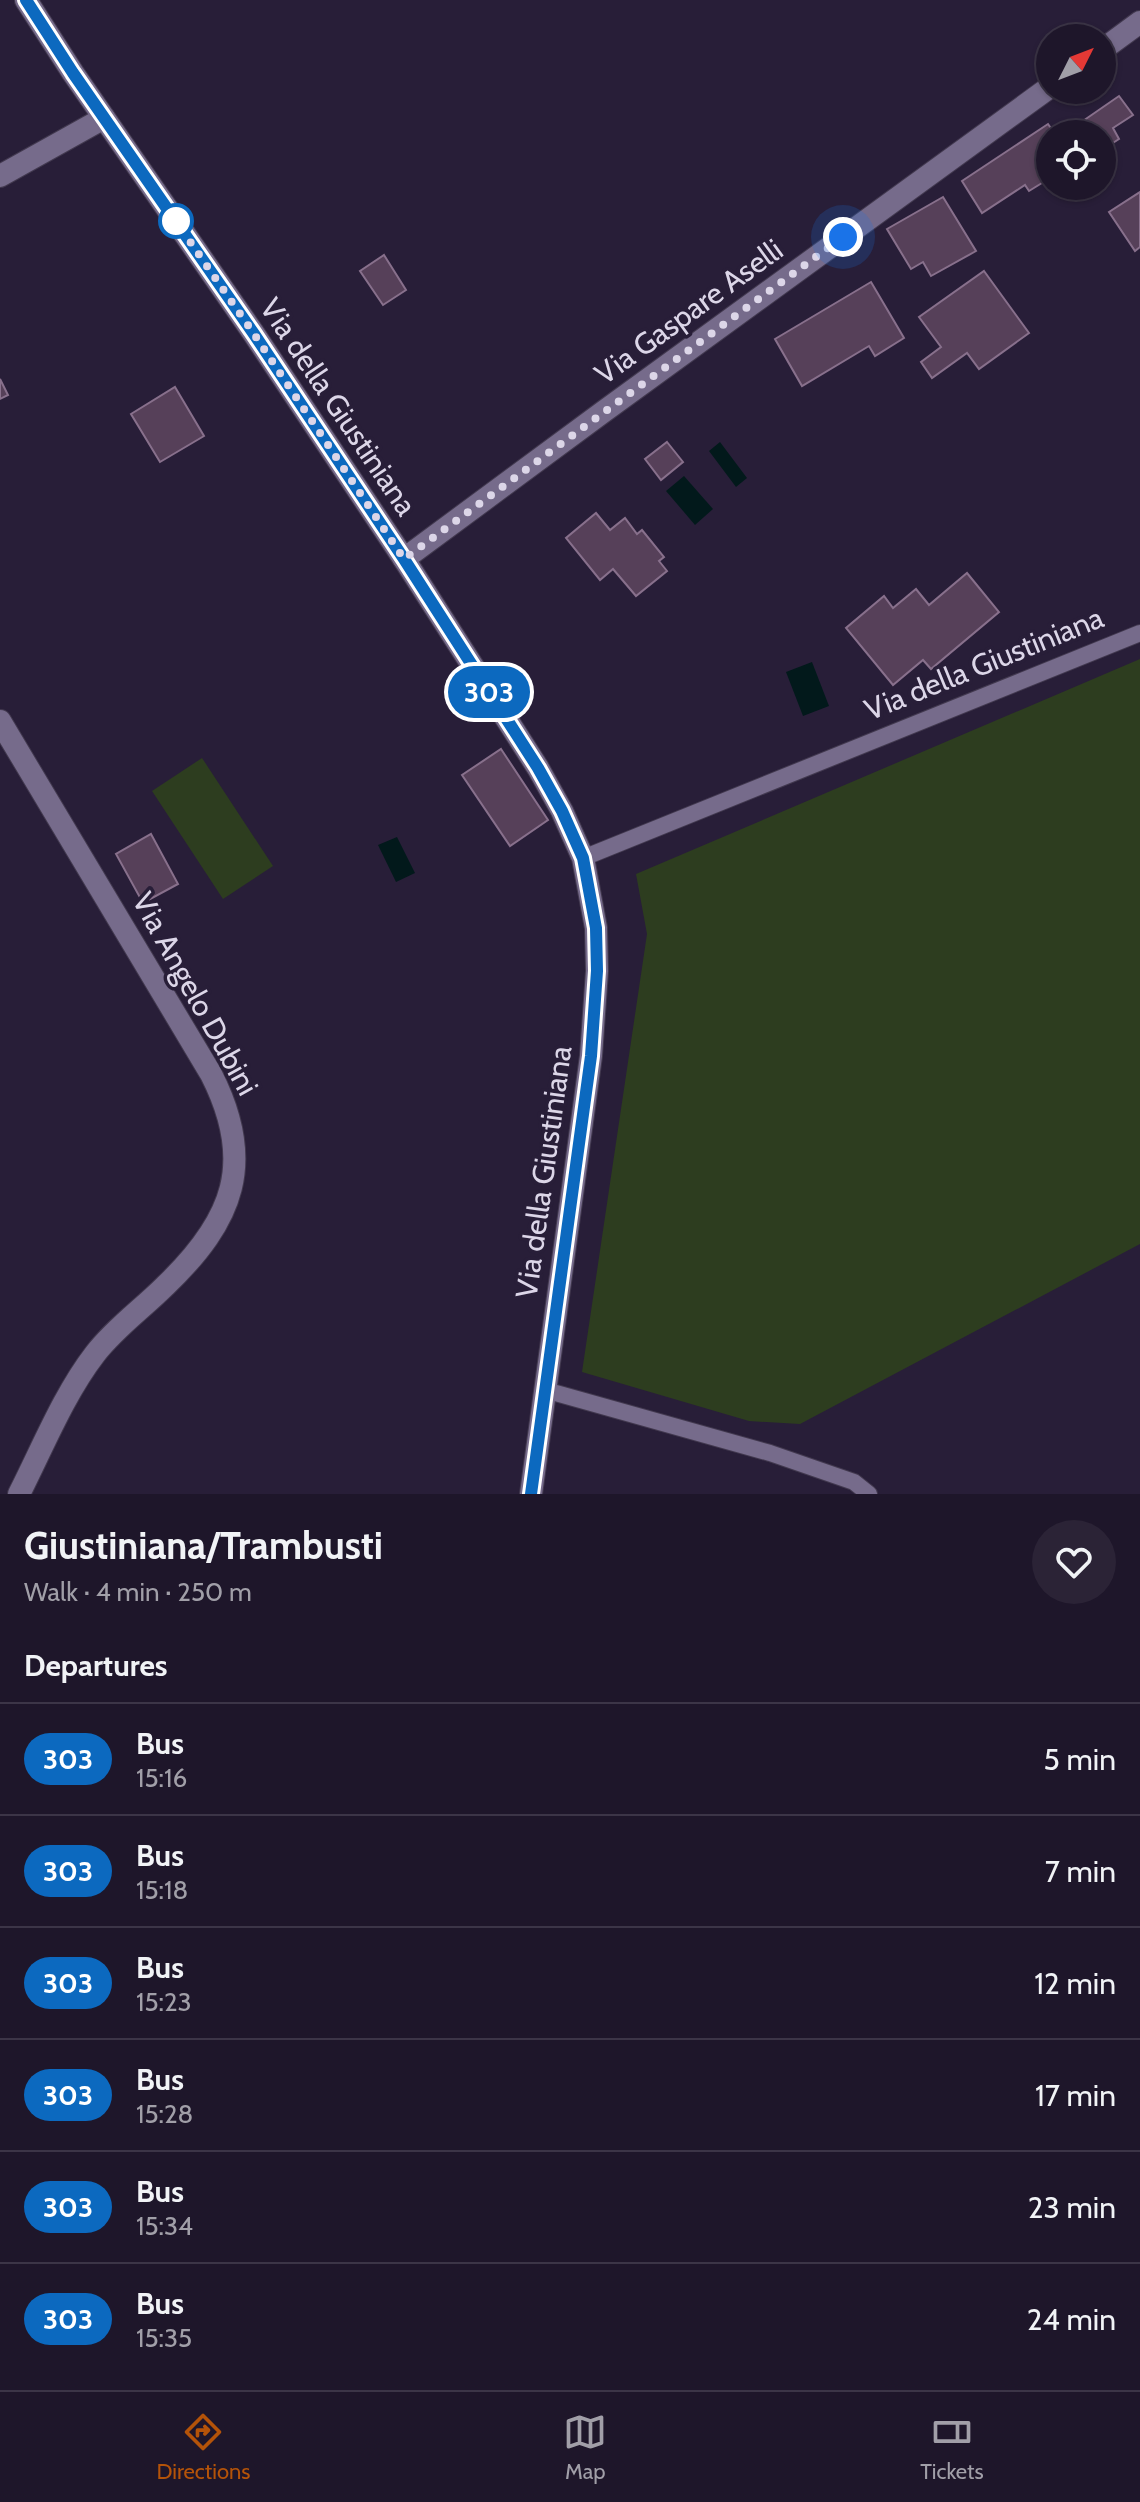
<!DOCTYPE html>
<html lang="en">
<head>
<meta charset="utf-8">
<style>
	:root { --surface:#1e162a; --page:#2b2336; --text:#f1f3f6; --muted:#a19fa8; --line:#3c3547; --accent:#b45309 }
	body { margin:0; font-family:Cabin,sans-serif; background:var(--page); color:var(--text); height:100vh; display:flex; flex-direction:column; font-size:30px; white-space:nowrap }
	* { box-sizing:border-box; margin:0 }
	p { font-size:26px; color:var(--muted) }
	.icon { flex:none; width:44px; height:44px; fill:none; stroke:currentColor; stroke-width:2; stroke-linecap:round; stroke-linejoin:round }
	.map { position:relative; height:1494px; overflow:hidden }
	.details { display:flex; flex-direction:column; background:var(--surface); flex:1 }
	.details>* { flex:none }
	.badge { padding:0 16px; border-radius:26px; font-size:28px; line-height:52px }
	.needle { width:52px; rotate:48deg }
	.controls { position:absolute; left:1036px; top:24px; display:grid; gap:16px }
	.controls a { display:grid; place-items:center; width:80px; height:80px; border-radius:50%; background:var(--surface); box-shadow:0 2px 6px #0004,0 0 0 2px var(--line); font-size:40px }
	.you { position:absolute; width:40px; height:40px; margin:-20px; border:6px solid #fff; border-radius:50%; background:#1a73e8; box-shadow:0 0 0 12px #1a73e833 }
	.map>.badge { position:absolute; translate:-50% -50%; box-shadow:0 0 0 4px #fff }
	h2 { padding:0 24px; font-size:30px; line-height:72px }
	.round { display:grid; place-items:center; flex:none; width:84px; height:84px; border-radius:42px; background:var(--page) }
	.headline { display:flex; align-items:center; justify-content:space-between; height:136px; padding:0 24px }
	h1 { font-size:38px; font-weight:700; line-height:60px }
	ul { padding:0; list-style:none }
	li { display:flex; align-items:center; gap:24px; height:112px; padding:0 24px; border-top:2px solid var(--line) }
	li div { flex:1 }
	li b { display:block; font-size:30px }
	li em { font-style:normal }
	li .badge { min-width:88px; font-weight:700; text-align:center }
	.tab-bar { display:flex; justify-content:space-around; align-items:center; height:112px; border-top:2px solid var(--line); background:var(--surface); font-size:22px; color:var(--muted) }
	.tab-bar a { display:grid; justify-items:center; gap:4px }
	.tab-bar .active { color:var(--accent) }
	.map>svg:first-child { display:block }
	.green { fill:#2d3d1f }
	.water { fill:#02191b }
	.building { fill:#564059; stroke:#88708c; stroke-width:2 }
	.lines { fill:none; stroke-linecap:round; stroke-linejoin:round }
	.service-casing { stroke:#42394f; stroke-width:18 }
	.minor-casing { stroke:#42394f; stroke-width:24 }
	.tertiary-casing { stroke:#42394f; stroke-width:24 }
	.service { stroke:#766b8b; stroke-width:16 }
	.minor { stroke:#766b8b; stroke-width:22 }
	.tertiary { stroke:#766b8b; stroke-width:22 }
	.line-casing { stroke:#fff; stroke-width:18 }
	.line { stroke:#0c69bf; stroke-width:12 }
	.walk { stroke:#dcd6e8; stroke-width:8; stroke-dasharray:0 14.4 }
	.stop-dot { fill:#fff; stroke:#0c69bf; stroke-width:4 }
	.labels { text-anchor:middle; stroke-width:7; stroke-linejoin:round; paint-order:stroke }
	.street-label { font-size:30px; fill:#dcd6e8; stroke:#281e38 }
</style>
</head>
<body>
<div class="map">
<svg width="1140" height="1494" viewBox="0 0 1140 1494">
	<rect width="100%" height="100%" fill="#281e38"/>
	<g class="green">
		<polygon points="1140,659 1140,1244 800,1424 749,1421 582,1372 647,934 636,874"/>
		<polygon points="202,758 273,866 223,899 152,791"/>
	</g>
	<g class="water">
		<polygon points="720,442 747,478 736,487 709,451"/>
		<polygon points="684,476 713,509 695,525 666,491"/>
		<polygon points="812,662 829,706 803,716 786,672"/>
		<polygon points="397,837 415,873 396,882 378,845"/>
	</g>
	<g class="building">
		<polygon points="1119,96 1133,115 1113,128 1119,139 1102,150 1102,134 1086,134 1080,123"/>
		<polygon points="1048,124 1055,134 1050,134 1050,178 1029,191 1025,185 982,213 962,181"/>
		<polygon points="1140,192 1140,247 1135,251 1109,212"/>
		<polygon points="943,197 976,251 931,276 923,262 911,269 887,229"/>
		<polygon points="384,255 406,290 383,305 360,271"/>
		<polygon points="984,271 1029,333 979,369 967,353 932,378 921,362 941,347 919,317"/>
		<polygon points="871,282 904,338 875,356 869,346 802,386 775,339"/>
		<polygon points="0,379 8,395 0,399"/>
		<polygon points="175,387 204,436 160,462 131,414"/>
		<polygon points="667,442 683,462 661,480 645,459"/>
		<polygon points="596,513 610,530 625,518 637,534 642,530 664,557 659,561 667,571 636,596 613,569 600,580 566,538"/>
		<polygon points="967,573 999,612 931,669 923,660 893,685 846,628 884,596 893,608 916,589 929,605"/>
		<polygon points="501,749 548,820 510,846 462,775"/>
		<polygon points="151,834 178,884 143,903 116,854"/>
	</g>
	<g class="lines">
		<defs>
			<g id="service">
				<polyline points="583,858 1140,633"/>
				<polyline points="545,1390 770,1453 854,1482 869,1494"/>
			</g>
			<g id="minor">
				<polyline points="1102,50 1140,22"/>
				<polyline points="0,176 104,118"/>
				<polyline points="404,559 603,412 1050,87"/>
				<path d="M 0,721 L 211,1074 C 256,1162 234,1220 165,1286 C 142,1309 115,1328 95,1354 C 64,1394 42,1449 19,1494"/>
			</g>
			<polyline id="tertiary" points="26,0 73,73 254,334 404,559 538,768 562,811 583,858 596,928 597,971 591,1056 531,1494"/>
		</defs>
		<use href="#service" class="service-casing"/>
		<use href="#minor" class="minor-casing"/>
		<use href="#tertiary" class="tertiary-casing"/>
		<use href="#service" class="service"/>
		<use href="#minor" class="minor"/>
		<use href="#tertiary" class="tertiary"/>
	</g>
	<g class="lines">
		<defs>
			<polyline id="line" points="26,0 73,73 254,334 404,559 538,768 562,811 583,858 596,928 597,971 591,1056 531,1494"/>
		</defs>
		<use href="#line" class="line-casing"/>
		<use href="#line" class="line"/>
		<polyline class="walk" points="176,221 171,214 254,334 404,559 843,237"/>
	</g>
	<circle class="stop-dot" cx="176" cy="221" r="16"/>
	<g class="labels">
		<g class="street-label">
			<text transform="translate(689 312) rotate(-36)" y="10">Via Gaspare Aselli</text>
			<text transform="translate(338 407) rotate(56)" y="10">Via della Giustiniana</text>
			<text transform="translate(984 664) rotate(-22)" y="10">Via della Giustiniana</text>
			<text transform="translate(195 994) rotate(61)" y="10">Via Angelo Dubini</text>
			<text transform="translate(544 1172) rotate(-82)" y="10">Via della Giustiniana</text>
		</g>
	</g>
</svg>
<div class="controls">
<a><svg class="needle" viewBox="-14 -14 28 28"><path d="M0-13l5 13h-10z" fill="#e53935"/><path d="M0 13l5-13h-10z" fill="#a19fa8"/></svg></a>
<a><svg class="icon" aria-label="locate" viewBox="0 0 24 24"><circle cx="12" cy="12" r="6"/><path d="M12 2v4M12 18v4M2 12h4M18 12h4"/></svg></a>
</div>
<div class="you" style="left:843px;top:237px"></div>
<b class="badge" style="left:489px;top:692px;background:#0c69bf;color:#fff">303</b>
</div>
<section class="details">
<div class="headline"><div><h1>Giustiniana/Trambusti</h1><p>Walk · 4 min · 250 m</p></div><a class="round"><svg class="icon" aria-label="heart" viewBox="0 0 24 24"><path d="M12 20l-8-8c-3-5 5-10 8-4 3-6 11-1 8 4z"/></svg></a></div>
<h2>Departures</h2>
<ul>
<li><span class="badge" style="background:#0c69bf;color:#fff">303</span><div><b>Bus</b><p>15:16</p></div><em>5 min</em></li>
<li><span class="badge" style="background:#0c69bf;color:#fff">303</span><div><b>Bus</b><p>15:18</p></div><em>7 min</em></li>
<li><span class="badge" style="background:#0c69bf;color:#fff">303</span><div><b>Bus</b><p>15:23</p></div><em>12 min</em></li>
<li><span class="badge" style="background:#0c69bf;color:#fff">303</span><div><b>Bus</b><p>15:28</p></div><em>17 min</em></li>
<li><span class="badge" style="background:#0c69bf;color:#fff">303</span><div><b>Bus</b><p>15:34</p></div><em>23 min</em></li>
<li><span class="badge" style="background:#0c69bf;color:#fff">303</span><div><b>Bus</b><p>15:35</p></div><em>24 min</em></li>
</ul>
</section>
<nav class="tab-bar">
<a class="active"><svg class="icon" aria-label="directions" viewBox="0 0 24 24"><path d="M12 3l9 9-9 9-9-9zM9 14v-3h6M13 9l2 2-2 2"/></svg>Directions</a>
<a><svg class="icon" aria-label="map" viewBox="0 0 24 24"><path d="M3 6l6-2 6 2 6-2v14l-6 2-6-2-6 2zM9 4v14M15 6v14"/></svg>Map</a>
<a><svg class="icon" aria-label="tickets" viewBox="0 0 24 24"><path d="M3 7h18v10H3zM15 7v10"/></svg>Tickets</a>
</nav>
</body>
</html>
